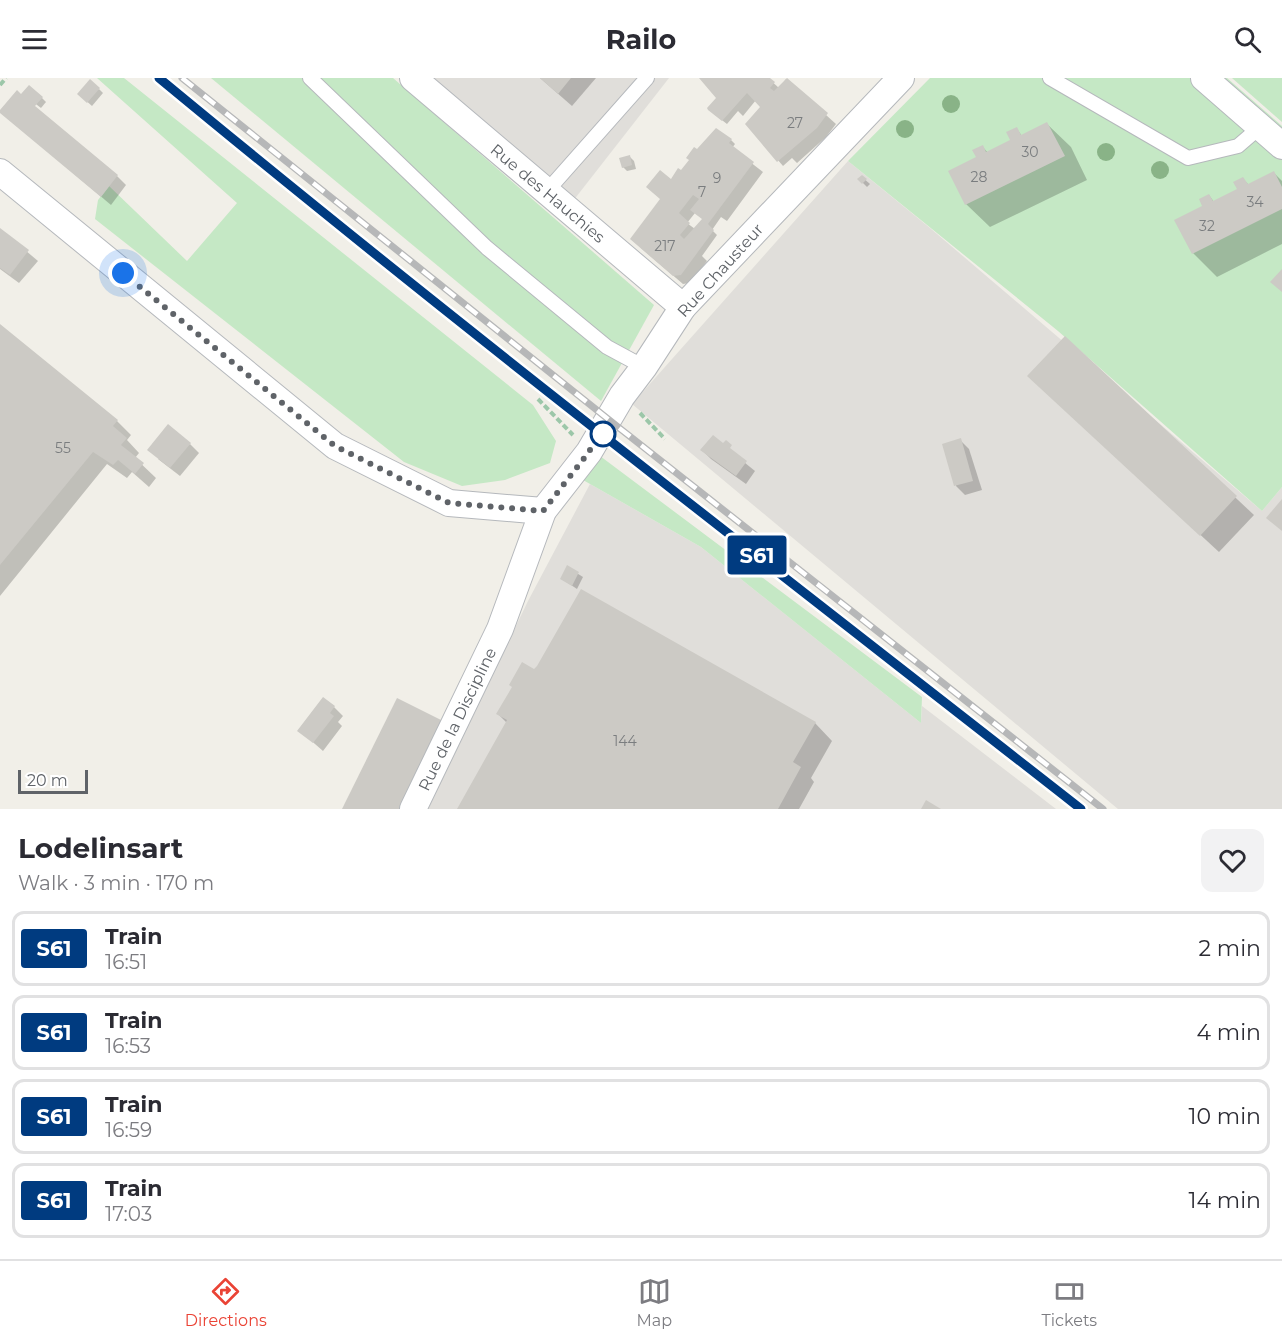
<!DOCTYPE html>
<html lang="en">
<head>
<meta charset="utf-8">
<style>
	:root { --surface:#fff; --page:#f2f2f3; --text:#2b2b33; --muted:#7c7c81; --line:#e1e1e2; --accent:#ea4335 }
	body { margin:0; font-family:Montserrat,sans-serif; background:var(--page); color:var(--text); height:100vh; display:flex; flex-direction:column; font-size:22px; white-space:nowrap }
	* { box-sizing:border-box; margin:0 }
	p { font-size:20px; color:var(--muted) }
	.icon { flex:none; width:33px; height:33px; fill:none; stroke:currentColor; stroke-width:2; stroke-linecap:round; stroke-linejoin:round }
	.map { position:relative; height:731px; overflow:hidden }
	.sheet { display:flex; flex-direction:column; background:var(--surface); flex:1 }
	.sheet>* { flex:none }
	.badge { padding:0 12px; border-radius:4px; font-size:21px; line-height:39px }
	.scale { position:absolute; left:18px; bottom:15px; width:70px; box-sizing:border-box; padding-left:6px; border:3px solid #5f6368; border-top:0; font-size:16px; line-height:21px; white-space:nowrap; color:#5f6368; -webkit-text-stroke:4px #fff; paint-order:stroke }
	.you { position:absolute; width:30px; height:30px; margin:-15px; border:4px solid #fff; border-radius:50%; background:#1a73e8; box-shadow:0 0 0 9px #1a73e833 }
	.map>.badge { position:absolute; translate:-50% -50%; box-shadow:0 0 0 3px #fff }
	.round { display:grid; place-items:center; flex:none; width:63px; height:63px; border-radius:12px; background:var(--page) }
	.overview { display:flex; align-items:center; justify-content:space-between; height:102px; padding:0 18px }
	h1 { font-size:28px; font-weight:700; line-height:45px }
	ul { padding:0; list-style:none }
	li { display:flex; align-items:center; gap:18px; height:75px; margin:0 12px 9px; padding:0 6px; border:3px solid var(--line); border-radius:12px }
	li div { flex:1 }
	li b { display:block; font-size:22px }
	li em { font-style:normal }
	li .badge { min-width:66px; font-weight:700; text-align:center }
	header { display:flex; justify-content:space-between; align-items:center; height:78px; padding:0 18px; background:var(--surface); font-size:27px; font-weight:700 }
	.dock { display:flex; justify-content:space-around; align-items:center; height:84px; border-top:2px solid var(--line); background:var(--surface); font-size:16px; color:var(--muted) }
	.dock a { display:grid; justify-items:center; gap:3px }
	.dock .selected { color:var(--accent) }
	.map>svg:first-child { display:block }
	.industrial { fill:#e0deda }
	.green { fill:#c5e8c5 }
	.shadow { fill:#0003; fill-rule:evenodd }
	.building { fill:#cccac5; fill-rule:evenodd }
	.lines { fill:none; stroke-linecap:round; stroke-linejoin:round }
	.service-casing { stroke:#b5b8bc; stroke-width:16 }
	.minor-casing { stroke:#b5b8bc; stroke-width:28 }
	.path { stroke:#9cc7a9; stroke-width:4; stroke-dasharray:6 3; stroke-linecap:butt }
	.service { stroke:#fff; stroke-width:14 }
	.minor { stroke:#fff; stroke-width:26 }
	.rail-casing { stroke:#b6b7b8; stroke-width:7 }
	.rail { stroke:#fff; stroke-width:4.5; stroke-dasharray:14; stroke-linecap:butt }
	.tree { fill:#89b387 }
	.line-casing { stroke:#fff; stroke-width:14 }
	.line { stroke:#003b80; stroke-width:9 }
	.walk { stroke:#5f6368; stroke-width:6; stroke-dasharray:0 10.8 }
	.stop-dot { fill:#fff; stroke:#003b80; stroke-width:3 }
	.labels { text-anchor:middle; stroke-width:5; stroke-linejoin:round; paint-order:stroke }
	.number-label { font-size:14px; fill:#7a7d7f }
	.street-label { font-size:16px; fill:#5f6368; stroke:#fff }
</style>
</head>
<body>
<header><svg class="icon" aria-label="menu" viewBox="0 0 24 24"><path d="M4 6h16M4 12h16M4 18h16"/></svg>Railo<svg class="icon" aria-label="search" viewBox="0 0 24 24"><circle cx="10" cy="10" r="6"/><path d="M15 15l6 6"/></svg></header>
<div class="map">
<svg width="1282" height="731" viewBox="0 0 1282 731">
	<rect width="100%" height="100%" fill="#f1efe8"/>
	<g class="industrial">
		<polygon points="429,0 669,0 573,123"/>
		<polygon points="848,83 930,150 1262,433 1282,409 1282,731 1118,731 632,326"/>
		<polygon points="590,406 701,469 921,645 922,628 1056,731 428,731 528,523"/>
	</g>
	<g class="green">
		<polygon points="97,0 124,0 533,327 556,363 550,385 505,402 462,408 404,384 95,141 98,122 109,108 187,183 237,125"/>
		<polygon points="211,0 393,0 654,227 601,323"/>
		<polygon points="930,0 1227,0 1282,48 1282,409 1262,433 1058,253 848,83"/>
		<polygon points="1232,0 1282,0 1282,44"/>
		<polygon points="600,378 922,619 921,645 701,469 583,402"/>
	</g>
	<g class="shadow">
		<polygon points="540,0 596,0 572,28"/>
		<polygon points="701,0 768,0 779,10 786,1 836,46 826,59 797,85 792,80 783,88 747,46 763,29 756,22 743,38 738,33 727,46 714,36 718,20"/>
		<polygon points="99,11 103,15 92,28 83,20"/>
		<polygon points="28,20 42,20 46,24 41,30"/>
		<polygon points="1047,46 1071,69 1087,102 990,149 966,126 982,68 988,75 1012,63 1017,51 1022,58"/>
		<path d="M 731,62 L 735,66 L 732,70 L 763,94 L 727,143 L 721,139 L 712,152 L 717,157 L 702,178 L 707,183 L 690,205 L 683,206 L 641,170 L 653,134 L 672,103 L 682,94 L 697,73 ZM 695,135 L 704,141 L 695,151 L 687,145 Z"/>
		<polygon points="46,72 117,98 126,107 111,127"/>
		<polygon points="630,79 634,83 636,91 627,93 623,89"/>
		<polygon points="1274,95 1282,103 1282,166 1217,199 1193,175 1209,117 1214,124 1239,112 1243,101 1249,107"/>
		<polygon points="862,99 870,106 867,109 859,101"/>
		<polygon points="0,151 38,183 19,205 0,191"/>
		<polygon points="0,248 117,343 131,357 127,362 139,375 135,380 156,400 149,409 132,394 127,400 107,386 0,518"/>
		<polygon points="1065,260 1254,437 1219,474 1063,330"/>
		<polygon points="713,359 755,393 746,406 711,381 702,372"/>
		<polygon points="960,362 969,371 982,412 965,417 956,408"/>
		<polygon points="190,366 199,375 180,398 158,381"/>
		<polygon points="567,489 583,499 577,511 562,501"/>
		<polygon points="534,593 815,645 832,663 811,700 814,704 799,731 459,731 507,645 498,636"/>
		<polygon points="334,629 343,638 338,644 342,648 323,673 299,652"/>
	</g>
	<g class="building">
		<polygon points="540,0 571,0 558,16"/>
		<polygon points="699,0 770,0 775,4 770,10 774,13 787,0 828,35 817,50 777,84 745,46 760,29 747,15 722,43 708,32 707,30 716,20"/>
		<polygon points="90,1 100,10 87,25 77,16"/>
		<polygon points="29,7 43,19 35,28 118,97 101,119 0,35 0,32 17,12 21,16"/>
		<polygon points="1047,44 1065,78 965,127 948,93 976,79 972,72 983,67 986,74 1010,62 1006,54 1017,49 1021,57"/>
		<path d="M 716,50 L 732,61 L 729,65 L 754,84 L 708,146 L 714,152 L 681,197 L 673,198 L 630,161 L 660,121 L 646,109 L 660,92 L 671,101 L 678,90 L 681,92 L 689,82 L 686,80 L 694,69 L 697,71 ZM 693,117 L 699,121 L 690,132 L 702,141 L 684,161 L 680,157 L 690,145 L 679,135 Z"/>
		<polygon points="630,77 632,87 622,90 619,80"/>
		<polygon points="1274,93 1282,109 1282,131 1192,176 1174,142 1202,128 1199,121 1209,116 1213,123 1237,111 1233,104 1243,99 1248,106"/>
		<polygon points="862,97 867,101 862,106 857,101"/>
		<polygon points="0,150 29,172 10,197 0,190"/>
		<polygon points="1282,191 1282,214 1270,204"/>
		<polygon points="0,246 118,342 113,348 127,360 121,367 144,385 135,396 118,382 113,387 93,374 0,487"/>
		<polygon points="1065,258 1237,418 1200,458 1027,298"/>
		<polygon points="168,346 191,365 170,390 147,372"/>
		<polygon points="713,357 723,365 726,362 732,367 730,370 747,383 736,398 700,372"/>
		<polygon points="961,360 973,403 954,408 942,366"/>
		<polygon points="1282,421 1282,453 1266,440"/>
		<polygon points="567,487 579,494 572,508 560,501"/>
		<polygon points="581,511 816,644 793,684 801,689 778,731 457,731 507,642 496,636 512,609 509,607 522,584 534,591 537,588"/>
		<polygon points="323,619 335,628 330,635 334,638 313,665 297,653"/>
		<polygon points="397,620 445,644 401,731 342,731"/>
		<polygon points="926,722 941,731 921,731"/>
	</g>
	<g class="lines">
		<defs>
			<g id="service">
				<polyline points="310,0 487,170 607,269 644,289"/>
				<polyline points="1050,0 1188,80 1238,68 1260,49"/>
				<polyline points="547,113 647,0"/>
			</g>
			<g id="minor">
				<polyline points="413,0 683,229"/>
				<polyline points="1204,0 1282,68"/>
				<polyline points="0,94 335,368 449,425 543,433"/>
				<polyline points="413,731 500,551 543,433 589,374 622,318 644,289 683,229 901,0"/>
			</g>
		</defs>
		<use href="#service" class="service-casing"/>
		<use href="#minor" class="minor-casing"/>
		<g class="path">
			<polyline points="0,7 6,0"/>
			<polyline points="538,321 573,357"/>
			<polyline points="640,335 665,361"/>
		</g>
		<use href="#service" class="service"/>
		<use href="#minor" class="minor"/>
		<defs>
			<g id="rail">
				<path d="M 159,0 C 461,250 772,489 1081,731"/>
				<polyline points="182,0 618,349 1103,731"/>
			</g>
		</defs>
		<use href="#rail" class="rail-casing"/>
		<use href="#rail" class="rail"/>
	</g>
	<g class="tree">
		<circle cx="951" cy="26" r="9"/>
		<circle cx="905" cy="51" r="9"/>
		<circle cx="1106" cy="74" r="9"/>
		<circle cx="1160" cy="92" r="9"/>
	</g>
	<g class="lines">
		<defs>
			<path id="line" d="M 159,0 C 461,250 772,489 1081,731"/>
		</defs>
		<use href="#line" class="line-casing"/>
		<use href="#line" class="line"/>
		<polyline class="walk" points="123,195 335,368 449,425 543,433 589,374 600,353 603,356"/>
	</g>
	<circle class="stop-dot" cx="603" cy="356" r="12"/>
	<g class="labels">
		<g class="number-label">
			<text x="795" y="50">27</text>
			<text x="1030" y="79">30</text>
			<text x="979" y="104">28</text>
			<text x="717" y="105">9</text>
			<text x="702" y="119">7</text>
			<text x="1255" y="129">34</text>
			<text x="1207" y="153">32</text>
			<text x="665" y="173">217</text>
			<text x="63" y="375">55</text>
			<text x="625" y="668">144</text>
		</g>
		<g class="street-label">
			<text transform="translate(548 115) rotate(40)" y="6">Rue des Hauchies</text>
			<text transform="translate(720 192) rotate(-48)" y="6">Rue Chausteur</text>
			<text transform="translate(457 641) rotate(-64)" y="6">Rue de la Discipline</text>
		</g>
	</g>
</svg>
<div class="scale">20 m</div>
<div class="you" style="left:123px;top:195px"></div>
<b class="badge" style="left:757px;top:477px;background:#003b80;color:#fff">S61</b>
</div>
<section class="sheet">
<div class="overview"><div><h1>Lodelinsart</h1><p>Walk · 3 min · 170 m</p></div><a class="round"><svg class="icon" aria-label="heart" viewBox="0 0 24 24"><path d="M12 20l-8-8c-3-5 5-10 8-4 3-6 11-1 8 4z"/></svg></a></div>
<ul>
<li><span class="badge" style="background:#003b80;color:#fff">S61</span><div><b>Train</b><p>16:51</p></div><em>2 min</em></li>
<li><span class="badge" style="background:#003b80;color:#fff">S61</span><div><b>Train</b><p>16:53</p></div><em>4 min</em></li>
<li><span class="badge" style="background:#003b80;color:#fff">S61</span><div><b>Train</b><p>16:59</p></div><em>10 min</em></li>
<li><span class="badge" style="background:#003b80;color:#fff">S61</span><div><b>Train</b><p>17:03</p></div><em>14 min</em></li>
</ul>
</section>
<nav class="dock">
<a class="selected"><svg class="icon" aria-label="directions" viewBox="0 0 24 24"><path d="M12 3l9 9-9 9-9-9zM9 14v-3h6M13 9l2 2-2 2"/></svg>Directions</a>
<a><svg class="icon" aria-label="map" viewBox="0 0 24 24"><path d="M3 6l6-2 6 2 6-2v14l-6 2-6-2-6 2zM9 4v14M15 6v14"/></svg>Map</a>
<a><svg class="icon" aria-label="tickets" viewBox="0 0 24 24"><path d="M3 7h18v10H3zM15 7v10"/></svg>Tickets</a>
</nav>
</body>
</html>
